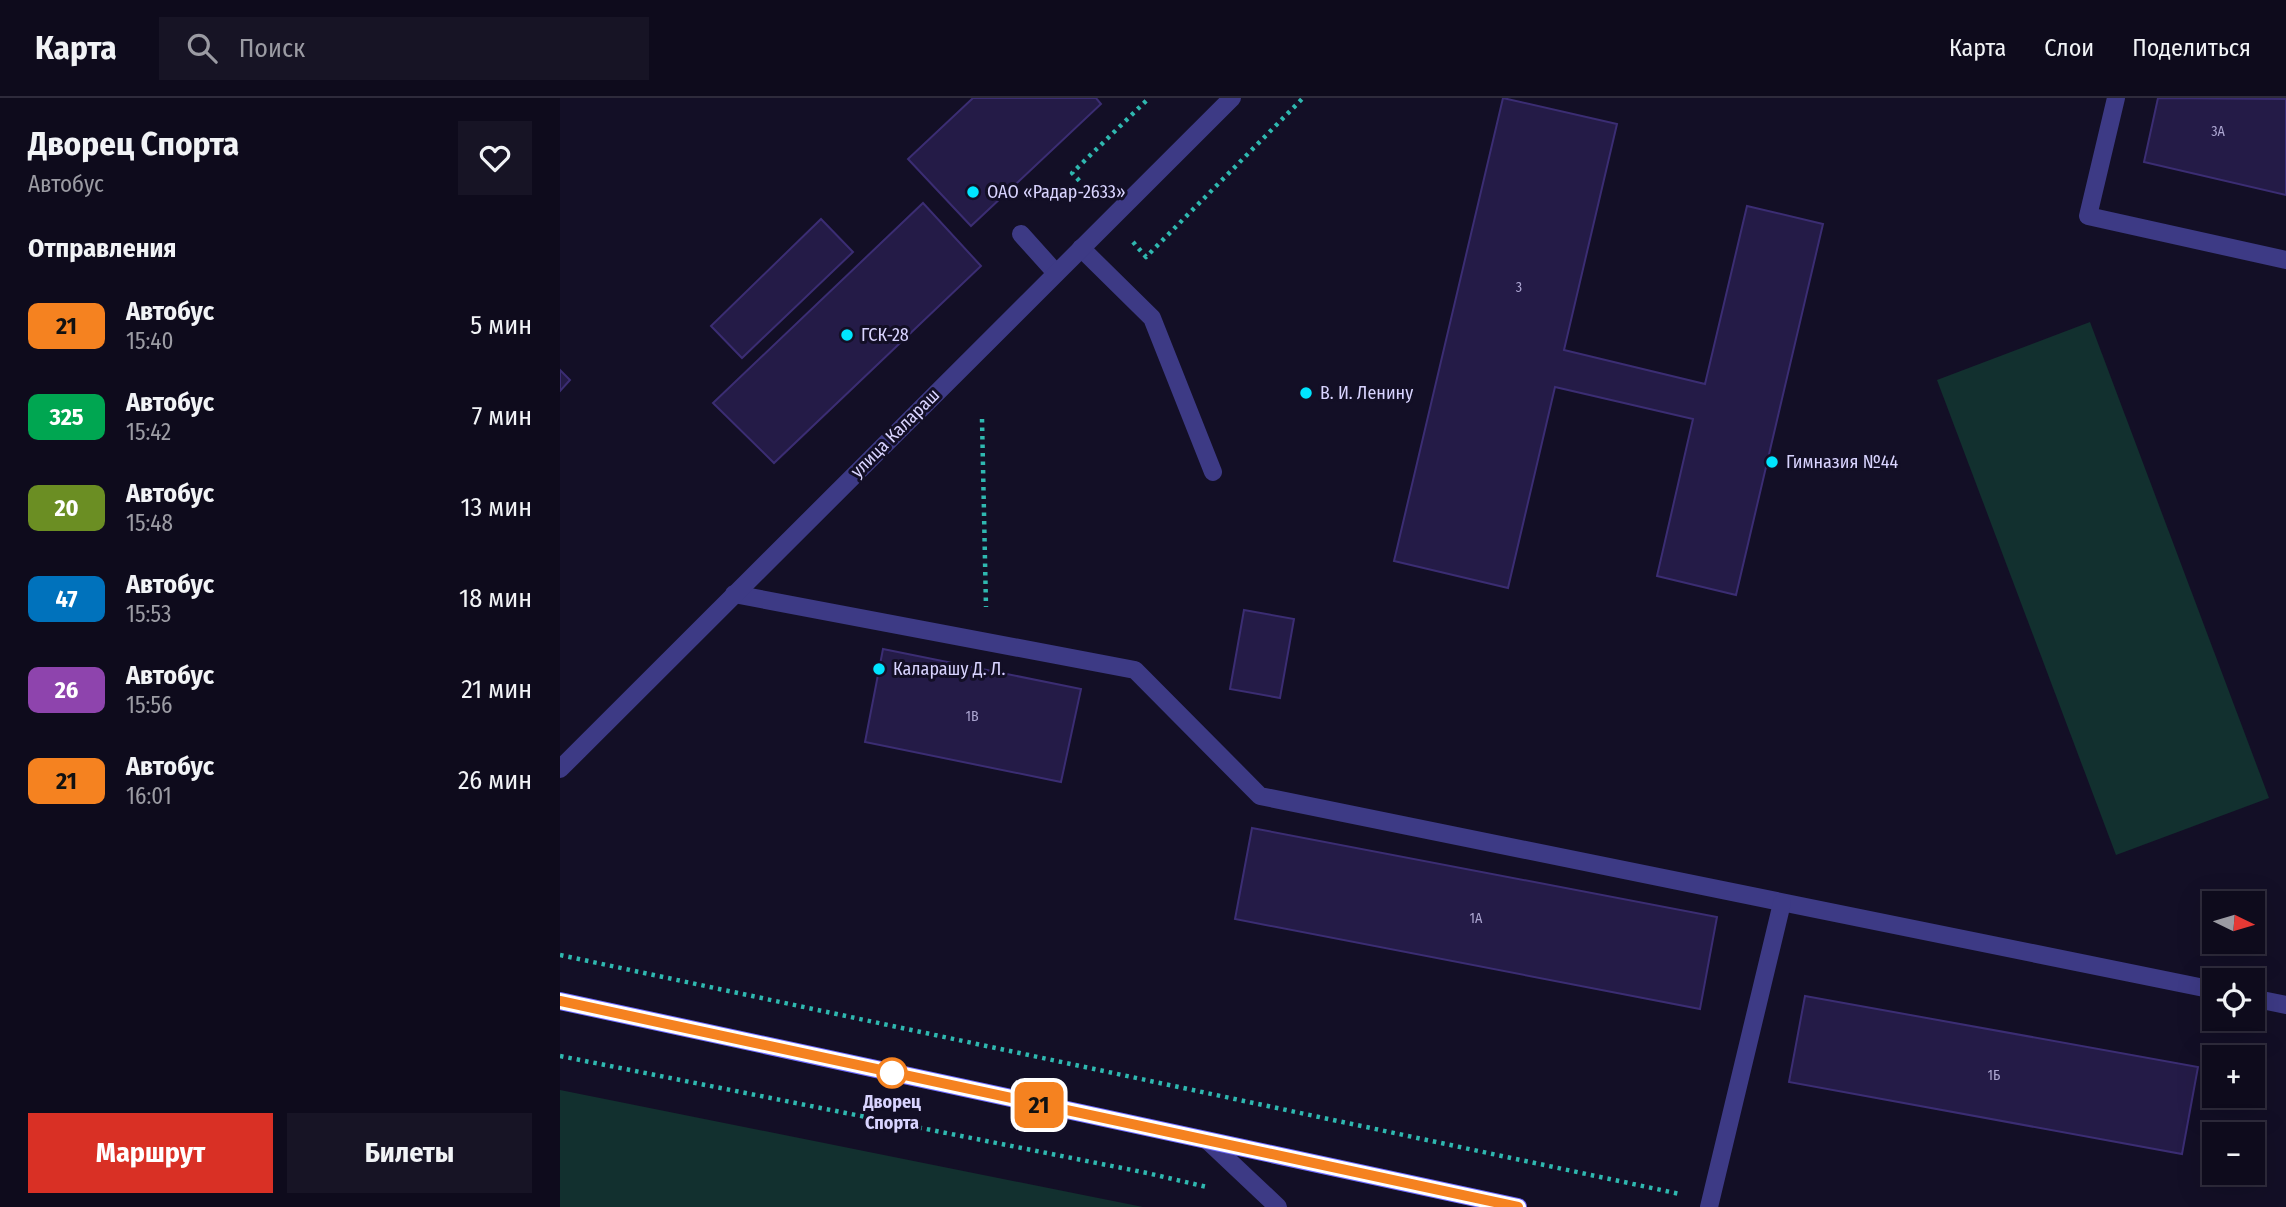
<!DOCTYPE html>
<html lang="ru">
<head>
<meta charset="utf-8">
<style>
	:root { --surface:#0e0b1c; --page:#171425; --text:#f1f3f6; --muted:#9b9ba3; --line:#2e2b3b; --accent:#d93025 }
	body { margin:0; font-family:"Fira Sans Condensed",sans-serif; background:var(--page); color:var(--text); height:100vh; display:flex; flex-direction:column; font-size:26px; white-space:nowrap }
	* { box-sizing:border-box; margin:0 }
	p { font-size:23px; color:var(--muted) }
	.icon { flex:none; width:38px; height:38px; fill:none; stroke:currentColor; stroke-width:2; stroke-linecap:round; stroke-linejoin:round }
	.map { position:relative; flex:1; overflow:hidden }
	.side { display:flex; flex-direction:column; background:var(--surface); width:560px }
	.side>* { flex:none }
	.badge { padding:0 14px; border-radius:10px; font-size:24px; line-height:46px }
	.needle { width:46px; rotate:95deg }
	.fabs { position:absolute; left:1642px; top:793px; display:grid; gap:14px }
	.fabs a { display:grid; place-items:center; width:63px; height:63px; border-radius:0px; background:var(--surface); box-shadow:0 7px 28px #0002,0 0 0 2px var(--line); font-size:35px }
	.map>.badge { position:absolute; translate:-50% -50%; box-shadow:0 0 0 4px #fff }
	h2 { padding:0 28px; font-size:26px; line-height:63px }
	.round { display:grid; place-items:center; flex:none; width:74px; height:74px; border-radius:0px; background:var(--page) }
	.head { display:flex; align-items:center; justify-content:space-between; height:119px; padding:0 28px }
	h1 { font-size:33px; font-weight:700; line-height:52px }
	.action { display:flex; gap:14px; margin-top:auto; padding:14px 28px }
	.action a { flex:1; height:80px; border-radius:0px; background:var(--accent); color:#fff; font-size:28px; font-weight:700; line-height:80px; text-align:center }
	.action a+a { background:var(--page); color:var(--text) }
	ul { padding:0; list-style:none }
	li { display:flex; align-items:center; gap:21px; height:91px; padding:0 28px }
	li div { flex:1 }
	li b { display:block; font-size:26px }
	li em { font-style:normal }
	li .badge { min-width:77px; font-weight:700; text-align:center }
	header { display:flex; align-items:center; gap:42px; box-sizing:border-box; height:98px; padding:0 35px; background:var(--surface); border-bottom:2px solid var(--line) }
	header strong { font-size:33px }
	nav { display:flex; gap:38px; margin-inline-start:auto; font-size:24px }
	.search { width:490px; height:63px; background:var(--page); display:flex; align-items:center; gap:18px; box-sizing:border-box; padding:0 24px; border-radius:0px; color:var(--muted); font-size:26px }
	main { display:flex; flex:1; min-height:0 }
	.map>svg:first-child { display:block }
	.green { fill:#12302f }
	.building { fill:#241b47; stroke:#3b2d73; stroke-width:2 }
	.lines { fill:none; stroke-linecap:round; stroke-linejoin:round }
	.path { stroke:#2fb8b0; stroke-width:4.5; stroke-dasharray:3.5 5; stroke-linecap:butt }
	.service { stroke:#3d3a85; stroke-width:18 }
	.minor { stroke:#3d3a85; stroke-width:18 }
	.secondary { stroke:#6f6bff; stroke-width:18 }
	.line-casing { stroke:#fff; stroke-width:16 }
	.line { stroke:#f58220; stroke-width:10 }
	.poi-dot { fill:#00e5ff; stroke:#130f26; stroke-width:2.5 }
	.stop-dot { fill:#fff; stroke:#f58220; stroke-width:3.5 }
	.labels { text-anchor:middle; stroke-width:6; stroke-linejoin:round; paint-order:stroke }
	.number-label { font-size:14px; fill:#aca6d1 }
	.poi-label { font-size:18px; fill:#d9d4ff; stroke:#130f26; text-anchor:start }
	.street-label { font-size:18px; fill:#d9d4ff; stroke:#130f26 }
	.stop-label { font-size:18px; font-weight:bold; fill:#d9d4ff; stroke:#130f26 }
</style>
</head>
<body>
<header>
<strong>Карта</strong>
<div class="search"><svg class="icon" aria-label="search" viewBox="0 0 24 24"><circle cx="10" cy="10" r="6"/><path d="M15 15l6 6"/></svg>Поиск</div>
<nav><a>Карта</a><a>Слои</a><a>Поделиться</a></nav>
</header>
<main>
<section class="side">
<div class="head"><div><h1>Дворец Спорта</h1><p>Автобус</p></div><a class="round"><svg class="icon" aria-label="heart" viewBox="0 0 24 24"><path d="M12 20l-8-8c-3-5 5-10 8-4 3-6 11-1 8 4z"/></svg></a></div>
<h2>Отправления</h2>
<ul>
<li><span class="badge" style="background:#f58220;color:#111">21</span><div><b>Автобус</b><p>15:40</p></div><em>5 мин</em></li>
<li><span class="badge" style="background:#00a651;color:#fff">325</span><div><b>Автобус</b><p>15:42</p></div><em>7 мин</em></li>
<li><span class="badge" style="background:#6b8e23;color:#fff">20</span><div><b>Автобус</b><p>15:48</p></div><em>13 мин</em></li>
<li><span class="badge" style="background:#0072bc;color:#fff">47</span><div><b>Автобус</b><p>15:53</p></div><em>18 мин</em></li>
<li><span class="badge" style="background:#8e44ad;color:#fff">26</span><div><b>Автобус</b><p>15:56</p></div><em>21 мин</em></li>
<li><span class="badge" style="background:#f58220;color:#111">21</span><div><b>Автобус</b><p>16:01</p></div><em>26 мин</em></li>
</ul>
<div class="action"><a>Маршрут</a><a>Билеты</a></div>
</section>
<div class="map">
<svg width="1726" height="1109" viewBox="0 0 1726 1109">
	<rect width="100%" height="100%" fill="#130f26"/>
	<g class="green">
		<polygon points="1530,224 1709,700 1556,757 1377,282"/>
		<polygon points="0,992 583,1109 0,1109"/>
	</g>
	<g class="building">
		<polygon points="413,0 536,0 541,6 411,128 348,61"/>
		<polygon points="943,0 1057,26 1004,252 1145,286 1187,108 1263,126 1176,497 1097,478 1133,321 995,289 948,490 834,463"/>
		<polygon points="1598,0 1726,1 1726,97 1584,64"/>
		<polygon points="363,105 421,168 214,365 153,305"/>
		<polygon points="261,121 293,154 182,260 151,228"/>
		<polygon points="0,272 10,282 0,293"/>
		<polygon points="684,512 734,521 720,600 670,591"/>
		<polygon points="323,551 521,591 501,684 305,644"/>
		<polygon points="692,730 1157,819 1140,911 675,821"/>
		<polygon points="1245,898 1638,969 1622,1056 1229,984"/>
	</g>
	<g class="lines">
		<g class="path">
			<polyline points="531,95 512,75 589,0"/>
			<polyline points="573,144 586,159 743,0"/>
			<polyline points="422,321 426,509"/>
			<polyline points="0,857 1120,1096"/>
			<polyline points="0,958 587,1075 647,1089"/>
		</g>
		<g class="service">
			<polyline points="1556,0 1528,118 1726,162"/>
			<polyline points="461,136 496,175"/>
			<polyline points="521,150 592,220 653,374"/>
			<polyline points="174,496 575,572 700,698 1654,892"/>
			<polyline points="1692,900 1726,907"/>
			<polyline points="648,1043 718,1109"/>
			<polyline points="1149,1109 1222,805"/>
		</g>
		<polyline class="minor" points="0,671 672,0"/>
		<polyline class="secondary" points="0,903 958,1109"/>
	</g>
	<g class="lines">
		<defs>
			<polyline id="line" points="0,903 958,1109"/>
		</defs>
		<use href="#line" class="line-casing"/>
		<use href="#line" class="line"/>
	</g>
	<g class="poi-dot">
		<circle cx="413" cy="94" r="7"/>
		<circle cx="287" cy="237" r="7"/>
		<circle cx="746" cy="295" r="7"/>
		<circle cx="1212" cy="364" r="7"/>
		<circle cx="319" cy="571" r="7"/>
	</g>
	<circle class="stop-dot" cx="332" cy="975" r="14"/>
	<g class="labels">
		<g class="number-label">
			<text x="1658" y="38">3А</text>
			<text x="959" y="194">3</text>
			<text x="412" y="623">1В</text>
			<text x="916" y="825">1А</text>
			<text x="1434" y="982">1Б</text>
		</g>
		<g class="poi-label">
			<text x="427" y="100">ОАО «Радар-2633»</text>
			<text x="301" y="243">ГСК-28</text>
			<text x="760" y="301">В. И. Ленину</text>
			<text x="1226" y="370">Гимназия №44</text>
			<text x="333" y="577">Каларашу Д. Л.</text>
		</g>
		<g class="street-label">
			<text transform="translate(335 335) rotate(-45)" y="6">улица Калараш</text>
		</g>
		<g class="stop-label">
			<text x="332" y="1010">Дворец<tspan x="332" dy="21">Спорта</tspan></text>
		</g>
	</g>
</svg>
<div class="fabs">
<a><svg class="needle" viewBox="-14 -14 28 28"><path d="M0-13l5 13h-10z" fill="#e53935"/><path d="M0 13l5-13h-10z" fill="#9b9ba3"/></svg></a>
<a><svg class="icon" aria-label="locate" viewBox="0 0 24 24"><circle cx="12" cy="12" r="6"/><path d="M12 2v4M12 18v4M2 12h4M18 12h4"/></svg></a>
<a>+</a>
<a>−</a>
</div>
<b class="badge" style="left:479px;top:1007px;background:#f58220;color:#111">21</b>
</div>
</main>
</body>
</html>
